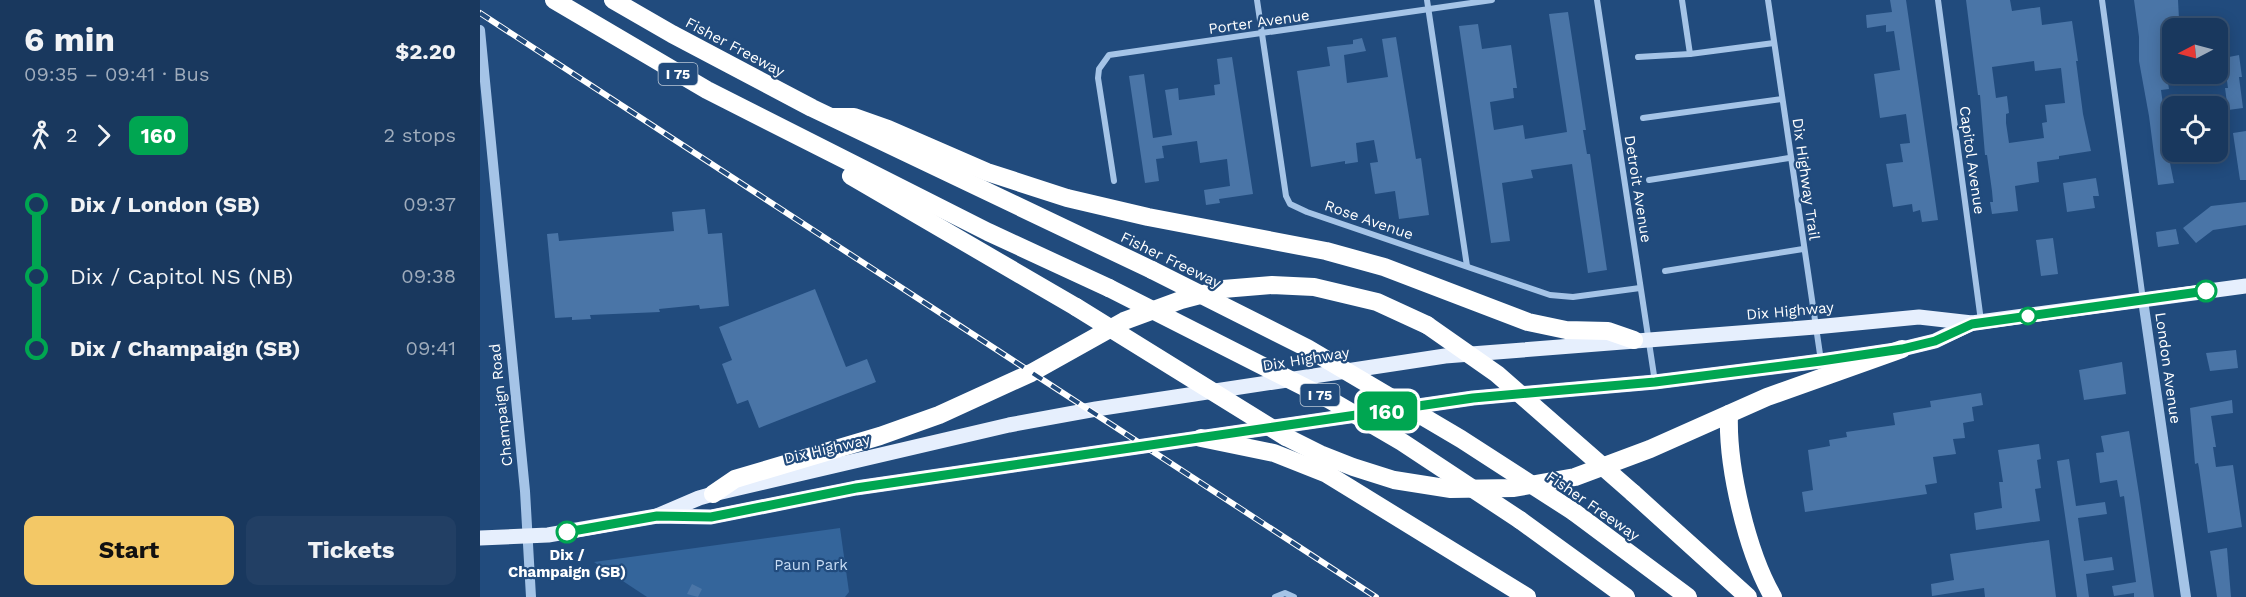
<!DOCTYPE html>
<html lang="en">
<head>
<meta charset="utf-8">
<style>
	:root { --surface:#19385e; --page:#223f64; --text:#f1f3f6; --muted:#9facbc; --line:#375273; --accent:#f3c866 }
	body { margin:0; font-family:"Work Sans",sans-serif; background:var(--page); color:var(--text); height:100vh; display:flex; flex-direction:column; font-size:22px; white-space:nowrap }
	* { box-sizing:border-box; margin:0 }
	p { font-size:20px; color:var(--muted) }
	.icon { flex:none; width:33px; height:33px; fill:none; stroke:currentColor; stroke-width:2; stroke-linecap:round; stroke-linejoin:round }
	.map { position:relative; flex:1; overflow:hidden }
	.details { display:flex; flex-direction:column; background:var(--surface); width:480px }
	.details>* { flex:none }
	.badge { padding:0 12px; border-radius:9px; font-size:21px; line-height:39px }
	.needle { width:39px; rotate:264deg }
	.controls { position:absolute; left:1682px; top:18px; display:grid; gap:12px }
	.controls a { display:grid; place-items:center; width:66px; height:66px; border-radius:12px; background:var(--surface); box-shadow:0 3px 15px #0003,0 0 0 2px var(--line); font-size:30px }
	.map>.badge { position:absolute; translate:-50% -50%; box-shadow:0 0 0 3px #fff }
	.legs { display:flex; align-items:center; gap:9px; height:66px; padding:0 24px; font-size:20px }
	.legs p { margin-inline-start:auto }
	.headline { display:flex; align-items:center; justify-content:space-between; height:102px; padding:0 24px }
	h1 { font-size:33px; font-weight:700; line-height:45px }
	.button { display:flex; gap:12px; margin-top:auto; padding:12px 24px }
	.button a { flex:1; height:69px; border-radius:12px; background:var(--accent); color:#111; font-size:24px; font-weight:700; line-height:69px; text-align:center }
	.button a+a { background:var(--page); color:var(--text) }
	ul { padding:0 24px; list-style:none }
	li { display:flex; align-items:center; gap:21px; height:72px; font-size:22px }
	li i { display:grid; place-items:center; width:9px; height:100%; margin:0 8px; background:currentColor }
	li i::after { content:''; width:15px; height:15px; margin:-8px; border:4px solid; border-radius:50%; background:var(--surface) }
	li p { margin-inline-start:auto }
	li:first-child i { background:linear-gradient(#0000 50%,currentColor 0) }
	li:last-child i { background:linear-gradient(currentColor 50%,#0000 0) }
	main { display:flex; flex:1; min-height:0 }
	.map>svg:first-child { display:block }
	.green { fill:#34659b }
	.building { fill:#4a75a7; fill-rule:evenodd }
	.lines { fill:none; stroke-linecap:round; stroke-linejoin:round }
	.minor { stroke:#a5c4e7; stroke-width:6 }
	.tertiary { stroke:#a5c4e7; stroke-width:10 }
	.primary { stroke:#e6effd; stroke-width:15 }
	.motorway { stroke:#fff; stroke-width:18 }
	.rail-casing { stroke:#fff; stroke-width:6 }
	.rail { stroke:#214b7d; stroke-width:4; stroke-dasharray:11; stroke-linecap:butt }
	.motorway-bridge { stroke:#fff; stroke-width:18 }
	.line-1-casing { stroke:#fff; stroke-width:14 }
	.line-1 { stroke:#00a651; stroke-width:9 }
	.stop-1-dot { fill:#fff; stroke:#00a651; stroke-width:3 }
	.labels { text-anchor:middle; stroke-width:4.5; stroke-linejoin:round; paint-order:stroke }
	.shield { fill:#214b7d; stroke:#bcc9d8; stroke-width:1.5 }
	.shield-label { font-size:14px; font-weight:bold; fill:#fff }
	.street-label { font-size:15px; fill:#fff; stroke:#214b7d }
	.stop-label { font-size:15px; font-weight:bold; fill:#fff; stroke:#214b7d }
	.park-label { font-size:15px; fill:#c8ddf5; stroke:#214b7d }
</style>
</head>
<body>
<main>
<section class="details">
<div class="headline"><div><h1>6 min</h1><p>09:35 – 09:41 · Bus</p></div><b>$2.20</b></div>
<div class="legs"><svg class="icon" aria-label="walk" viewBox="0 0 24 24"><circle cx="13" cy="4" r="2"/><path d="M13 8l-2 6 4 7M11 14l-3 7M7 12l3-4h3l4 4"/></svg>2<svg class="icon" aria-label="forward" viewBox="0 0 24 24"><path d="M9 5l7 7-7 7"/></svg><b class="badge" style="background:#00a651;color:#fff">160</b><p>2 stops</p></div>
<ul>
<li><i style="color:#00a651"></i><b>Dix / London (SB)</b><p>09:37</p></li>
<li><i style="color:#00a651"></i><span>Dix / Capitol NS (NB)</span><p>09:38</p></li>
<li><i style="color:#00a651"></i><b>Dix / Champaign (SB)</b><p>09:41</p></li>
</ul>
<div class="button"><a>Start</a><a>Tickets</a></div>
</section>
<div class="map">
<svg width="1766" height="597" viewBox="0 0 1766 597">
	<rect width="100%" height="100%" fill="#214b7d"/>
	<polygon class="green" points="360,528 369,592 365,597 167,597 114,562"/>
	<g class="building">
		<polygon points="1410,0 1426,0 1458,220 1442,222 1440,210 1433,212 1432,204 1413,207 1406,164 1423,162 1420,144 1430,143 1426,114 1400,118 1394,74 1420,70 1414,31 1406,32 1406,25 1387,28 1386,15 1412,12"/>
		<path d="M 1486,0 L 1530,0 L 1532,11 L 1560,7 L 1562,25 L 1592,21 L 1598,61 L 1596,61 L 1603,114 L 1611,151 L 1579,156 L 1579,159 L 1557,162 L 1559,182 L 1535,186 L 1538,211 L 1512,214 L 1510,202 L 1513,202 L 1512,191 L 1507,155 L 1505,155 L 1500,95 L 1498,95 ZM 1554,61 L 1555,71 L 1581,68 L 1585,103 L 1565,105 L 1567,122 L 1562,123 L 1564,138 L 1529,143 L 1526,123 L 1526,114 L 1529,113 L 1527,96 L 1516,98 L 1512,67 Z"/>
		<polygon points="1654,0 1698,0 1699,19 1694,20 1695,28 1692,28 1692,82 1688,83 1689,89 1681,90 1689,148 1692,148 1692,152 1698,152 1699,162 1690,163 1694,183 1678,185 1669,116 1659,61 1659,37"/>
		<polygon points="1088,12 1106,130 1103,130 1107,154 1110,154 1127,270 1108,273 1092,164 1051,170 1053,178 1022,183 1030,241 1011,243 979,26 998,24 1002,49 1031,45 1037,88 1033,88 1034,98 1010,102 1013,124 1014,130 1043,125 1045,139 1087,132 1069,14"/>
		<polygon points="916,37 936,159 941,158 949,215 919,219 915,191 895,194 890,163 898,162 894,140 876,143 878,162 865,164 865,161 831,167 817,71 850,66 847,47 873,44 873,40 882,38 886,51 864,55 867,83 908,77 902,39"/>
		<polygon points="1759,55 1762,77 1759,77 1763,108 1748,110 1745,88 1748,88 1744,58"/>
		<polygon points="752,57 773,194 739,199 740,203 726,205 724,190 750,186 747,159 720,163 717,141 682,146 684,158 676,159 679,181 665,183 649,76 664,74 673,138 692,135 685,90 698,88 699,100 735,95 734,85 740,84 737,59"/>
		<polygon points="1766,131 1766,180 1760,180 1753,133"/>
		<polygon points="1616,178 1619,196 1613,196 1615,208 1587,212 1583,183"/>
		<polygon points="1766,202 1766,225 1733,230 1716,243 1703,228 1731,206"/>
		<polygon points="225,209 228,234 242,233 249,306 220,309 219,305 179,309 180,312 110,315 111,319 92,320 92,317 75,318 67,234 78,233 79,241 194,231 192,212"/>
		<polygon points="1696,229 1699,244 1678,247 1676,232"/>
		<polygon points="1573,238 1578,274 1561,276 1556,240"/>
		<polygon points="335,289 366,367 387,359 396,382 279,428 268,400 257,404 242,364 252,360 239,327"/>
		<polygon points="1756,350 1758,368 1730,371 1726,353"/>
		<polygon points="1642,362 1646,394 1604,400 1599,370"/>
		<polygon points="1501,393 1503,405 1492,407 1494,421 1483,423 1485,438 1473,439 1476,454 1453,457 1457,483 1445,485 1447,494 1325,512 1322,492 1333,490 1328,450 1350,446 1349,440 1367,437 1366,432 1415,425 1413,413 1451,407 1450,401"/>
		<polygon points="1752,400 1753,413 1731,416 1736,447 1733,447 1736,467 1753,465 1762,527 1728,533 1719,468 1718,463 1715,464 1710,408"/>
		<polygon points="1649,431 1659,494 1674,597 1654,597 1654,593 1634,596 1632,586 1656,582 1644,496 1640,497 1637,480 1620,483 1616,453 1624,452 1621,436"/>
		<polygon points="1559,444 1561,459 1557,460 1561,488 1555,489 1560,521 1496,530 1494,513 1522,508 1519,482 1523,482 1518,450"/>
		<polygon points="1589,459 1596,506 1625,502 1627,514 1598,518 1604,561 1632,557 1634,570 1606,574 1609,597 1597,597 1577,461"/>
		<polygon points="1569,540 1576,597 1505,597 1504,588 1452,596 1451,584 1474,580 1470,554"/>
		<polygon points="1747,548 1751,597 1737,597 1730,551"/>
		<polygon points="212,584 222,589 218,597 207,594"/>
	</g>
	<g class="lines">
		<g class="minor">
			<polyline points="777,0 806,196 810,204 827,212 1070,295 1093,297 1160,288"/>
			<polyline points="947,0 987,266"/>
			<polyline points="1117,0 1175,382"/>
			<polyline points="1202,0 1210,54"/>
			<polyline points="1288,0 1341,361"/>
			<polyline points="1458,0 1501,321"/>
			<polyline points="1622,0 1663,300"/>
			<polyline points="1158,57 1210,54 1294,43"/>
			<polyline points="1163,118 1302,99"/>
			<polyline points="1169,180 1309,158"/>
			<polyline points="634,181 618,78 619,69 629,55 1012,0"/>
			<polyline points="1185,271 1323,249"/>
			<polyline points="795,597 805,593 814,597"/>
		</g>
		<g class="tertiary">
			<polyline points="0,30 45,491 51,597"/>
			<polyline points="1663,300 1706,597"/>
		</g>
		<g class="primary">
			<polyline points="177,516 219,498 233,494 529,425 616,409 965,356 1335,327 1439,317 1492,323 1766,286"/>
			<polyline points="0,538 68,535 177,516 231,517 376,488 993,398 1175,382 1341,361 1422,349 1455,341 1492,323"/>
		</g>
		<g class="motorway">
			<polyline points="74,0 227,90 508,232 629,288"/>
			<polyline points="133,0 192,34 332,108 672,270"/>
			<polyline points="352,117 374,117 408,129 507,172 587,198 668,217 846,251 904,267 1048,322 1086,330 1128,331 1154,340"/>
			<polyline points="371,176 596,307"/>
			<path d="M 1249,414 C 1247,467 1267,552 1293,597"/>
			<polyline points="806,437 840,454 873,467 914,480 971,489 1034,488 1095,477 1170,449 1287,397 1422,349"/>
			<polyline points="721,438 794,453 847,474 1047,597"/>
			<polyline points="1153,493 1268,597"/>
			<polyline points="233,494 255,479 400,436 459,415 551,373 644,321 701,300 743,289 792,285 834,287 897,302 947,325"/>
			<polyline points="1094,512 1208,597"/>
			<polyline points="1040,520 1146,597"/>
		</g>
		<defs>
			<polyline id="rail" points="0,13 896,597"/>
		</defs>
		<use href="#rail" class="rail-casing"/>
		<use href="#rail" class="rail"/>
		<g class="motorway-bridge">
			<polyline points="672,270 827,348 981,439 1094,512"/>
			<polyline points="629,288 850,400 922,442 1040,520"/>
			<polyline points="596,307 806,437"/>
			<polyline points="947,325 1017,374 1153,493"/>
		</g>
	</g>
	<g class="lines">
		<defs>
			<polyline id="line-1" points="87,532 177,516 231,517 376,488 993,398 1175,382 1341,361 1422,349 1455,341 1492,324 1726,291"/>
		</defs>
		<use href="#line-1" class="line-1-casing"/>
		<use href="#line-1" class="line-1"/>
	</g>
	<g class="stop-1-dot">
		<circle cx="1726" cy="291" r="10"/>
		<circle cx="1548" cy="316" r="8"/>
		<circle cx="87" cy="532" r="10"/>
	</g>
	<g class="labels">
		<g class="shield">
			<rect x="178.5" y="63" width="39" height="22" rx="4.5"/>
			<rect x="820.5" y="384" width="39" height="22" rx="4.5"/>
		</g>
		<g class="shield-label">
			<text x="198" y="79">I 75</text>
			<text x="840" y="400">I 75</text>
		</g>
		<g class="street-label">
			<text transform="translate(779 22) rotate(-8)" y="5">Porter Avenue</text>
			<text transform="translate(255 47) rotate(28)" y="5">Fisher Freeway</text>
			<text transform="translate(1492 160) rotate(82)" y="5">Capitol Avenue</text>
			<text transform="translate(1326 179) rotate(82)" y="5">Dix Highway Trail</text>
			<text transform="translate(1158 189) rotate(81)" y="5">Detroit Avenue</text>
			<text transform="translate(889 220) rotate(19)" y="5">Rose Avenue</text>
			<text transform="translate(691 260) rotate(26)" y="5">Fisher Freeway</text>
			<text transform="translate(1310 311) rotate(-5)" y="5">Dix Highway</text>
			<text transform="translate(826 359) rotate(-9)" y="5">Dix Highway</text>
			<text transform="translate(1688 368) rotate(82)" y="5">London Avenue</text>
			<text transform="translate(21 405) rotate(-96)" y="5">Champaign Road</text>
			<text transform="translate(347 449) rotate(-13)" y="5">Dix Highway</text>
			<text transform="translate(1113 506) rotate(35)" y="5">Fisher Freeway</text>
		</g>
		<g class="stop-label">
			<text x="87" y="560">Dix /<tspan x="87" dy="17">Champaign (SB)</tspan></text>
		</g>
		<g class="park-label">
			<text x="331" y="570">Paun Park</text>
		</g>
	</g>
</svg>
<div class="controls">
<a><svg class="needle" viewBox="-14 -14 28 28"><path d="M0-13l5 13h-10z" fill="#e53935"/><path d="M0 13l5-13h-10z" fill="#9facbc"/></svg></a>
<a><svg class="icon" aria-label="locate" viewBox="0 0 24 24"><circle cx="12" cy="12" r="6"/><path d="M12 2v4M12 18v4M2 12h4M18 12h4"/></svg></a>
</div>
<b class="badge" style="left:907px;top:411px;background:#00a651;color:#fff">160</b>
</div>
</main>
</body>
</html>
